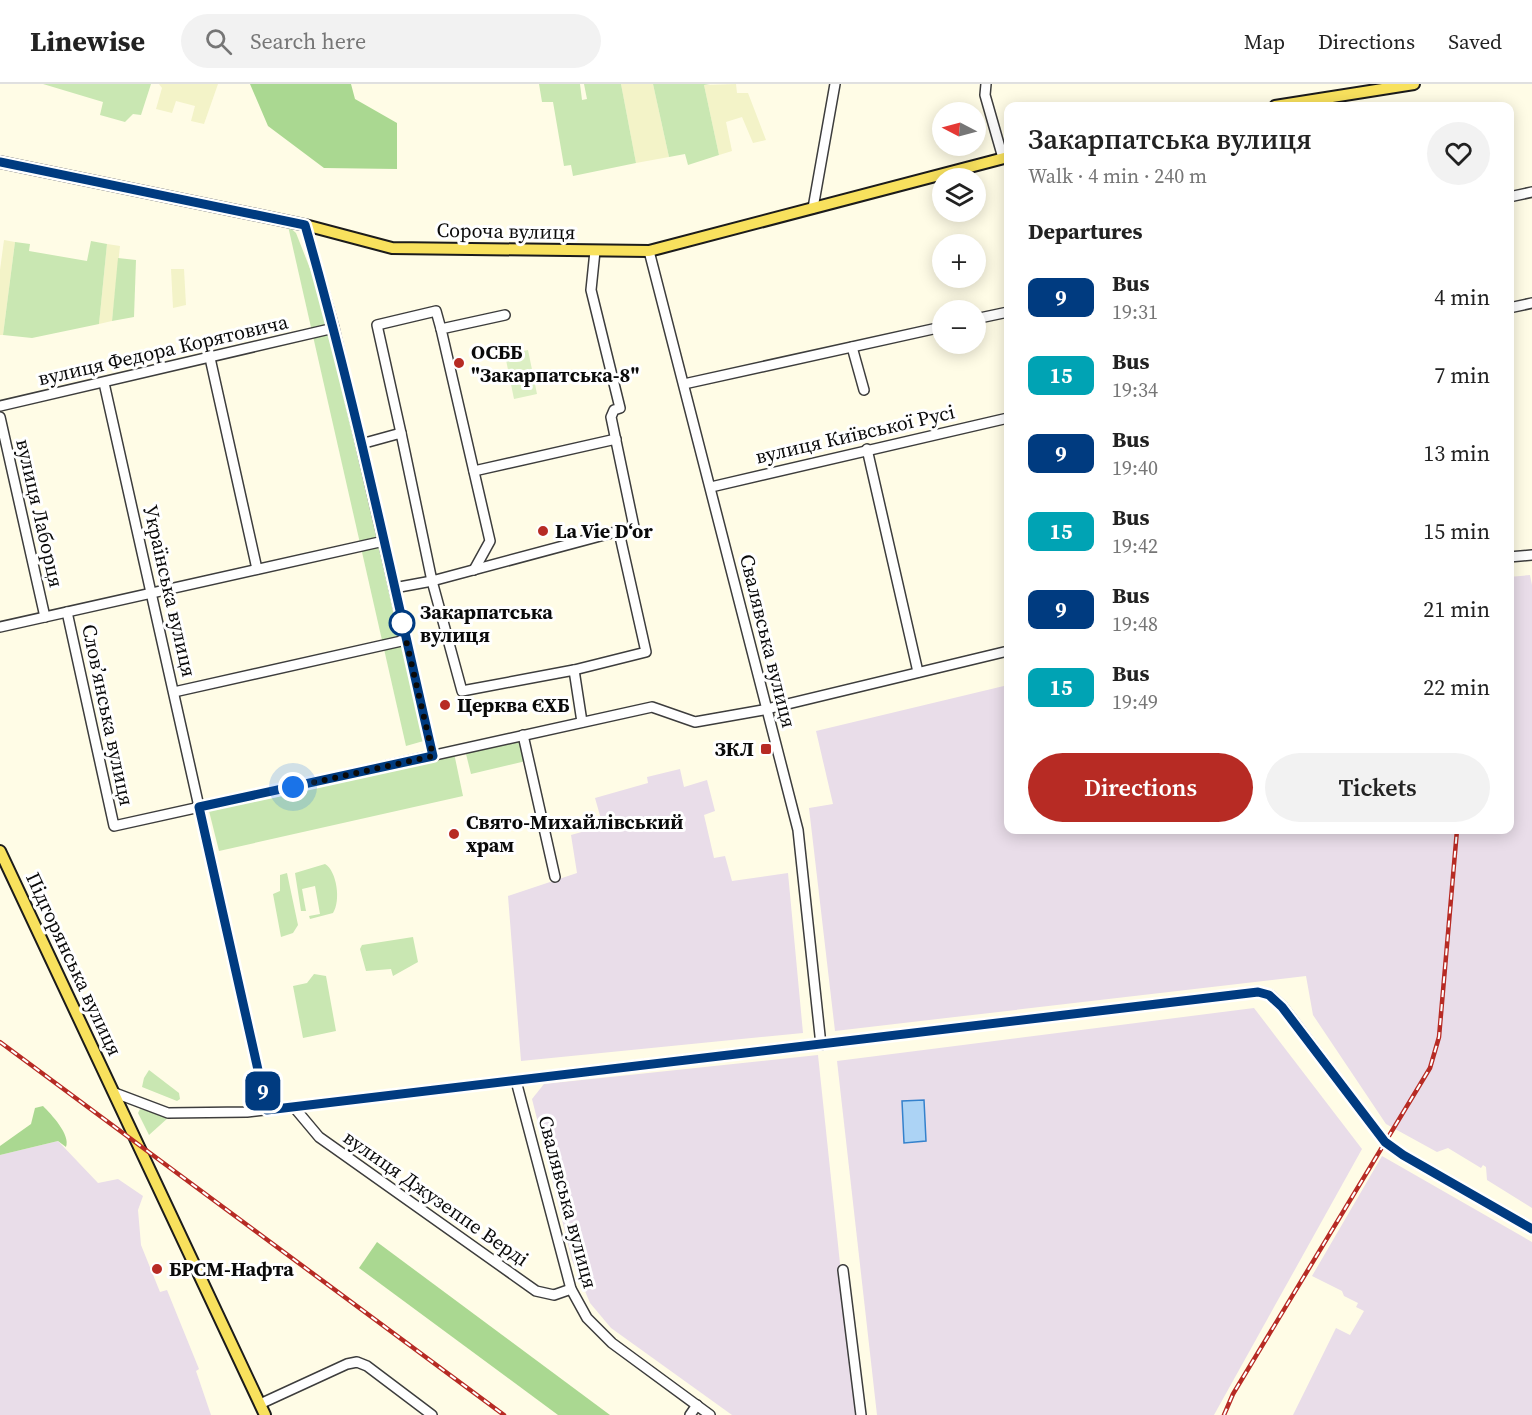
<!DOCTYPE html>
<html lang="en">
<head>
<meta charset="utf-8">
<style>
	:root { --surface:#fff; --page:#f2f2f2; --text:#222; --muted:#767676; --line:#e0e0e0; --accent:#b72b24 }
	body { margin:0; font-family:"Source Serif 4",serif; background:var(--page); color:var(--text); height:100vh; display:flex; flex-direction:column; font-size:22px; white-space:nowrap }
	* { box-sizing:border-box; margin:0 }
	p { font-size:20px; color:var(--muted) }
	.icon { flex:none; width:33px; height:33px; fill:none; stroke:currentColor; stroke-width:2; stroke-linecap:round; stroke-linejoin:round }
	.map { position:relative; flex:1; overflow:hidden }
	.side { position:absolute; left:1004px; top:18px; width:510px; height:732px; display:flex; flex-direction:column; background:var(--surface); border-radius:12px; box-shadow:0 3px 15px #0003 }
	.side>* { flex:none }
	.badge { padding:0 12px; border-radius:9px; font-size:21px; line-height:39px }
	.needle { width:39px; rotate:276deg }
	.buttons { position:absolute; left:932px; top:18px; display:grid; gap:12px }
	.buttons a { display:grid; place-items:center; width:54px; height:54px; border-radius:50%; background:var(--surface); box-shadow:0 3px 15px #0003; font-size:30px }
	.you { position:absolute; width:30px; height:30px; margin:-15px; border:4px solid #fff; border-radius:50%; background:#1a73e8; box-shadow:0 0 0 9px #1a73e833 }
	.map>.badge { position:absolute; translate:-50% -50%; box-shadow:0 0 0 3px #fff }
	h2 { padding:0 24px; font-size:22px; line-height:54px }
	.round { display:grid; place-items:center; flex:none; width:63px; height:63px; border-radius:32px; background:var(--page) }
	.head { display:flex; align-items:center; justify-content:space-between; height:102px; padding:0 24px }
	h1 { font-size:28px; font-weight:600; line-height:45px }
	.action { display:flex; gap:12px; margin-top:auto; padding:12px 24px }
	.action a { flex:1; height:69px; border-radius:36px; background:var(--accent); color:#fff; font-size:24px; font-weight:600; line-height:69px; text-align:center }
	.action a+a { background:var(--page); color:var(--text) }
	ul { padding:0; list-style:none }
	li { display:flex; align-items:center; gap:18px; height:78px; padding:0 24px }
	li div { flex:1 }
	li b { display:block; font-size:22px }
	li em { font-style:normal }
	li .badge { min-width:66px; font-weight:700; text-align:center }
	header { display:flex; align-items:center; gap:36px; box-sizing:border-box; height:84px; padding:0 30px; background:var(--surface); border-bottom:2px solid var(--line) }
	header strong { font-size:28px }
	nav { display:flex; gap:33px; margin-inline-start:auto; font-size:21px }
	.search { width:420px; height:54px; background:var(--page); display:flex; align-items:center; gap:15px; box-sizing:border-box; padding:0 21px; border-radius:33px; color:var(--muted); font-size:22px }
	.map>svg:first-child { display:block }
	.industrial { fill:#e9dde9 }
	.farmland { fill:#f3f3c8 }
	.green { fill:#c9e7b2 }
	.forest { fill:#aad891 }
	.pitch { fill:#dcefc3 }
	.water { fill:#acd3f5; stroke:#3481cc; stroke-width:1.5 }
	.lines { fill:none; stroke-linecap:round; stroke-linejoin:round }
	.minor-casing { stroke:#3d3d3d; stroke-width:12 }
	.major-casing { stroke:#1b1b1b; stroke-width:14 }
	.minor { stroke:#fff; stroke-width:9 }
	.major { stroke:#f8e15d; stroke-width:10 }
	.rail-casing { stroke:#b72b24; stroke-width:4.5 }
	.rail { stroke:#fff; stroke-width:2; stroke-dasharray:7; stroke-linecap:butt }
	.line-casing { stroke:#fff; stroke-width:14 }
	.line { stroke:#003b80; stroke-width:9 }
	.walk { stroke:#0a0a0a; stroke-width:6; stroke-dasharray:0 10.8 }
	.poi-dot { fill:#b72b24; stroke:#fff; stroke-width:2 }
	.stop-dot { fill:#fff; stroke:#003b80; stroke-width:3 }
	.labels { text-anchor:middle; stroke-width:6; stroke-linejoin:round; paint-order:stroke }
	.street-label { font-size:20px; fill:#0a0a0a; stroke:#fff }
	.poi-label { font-size:20px; font-weight:bold; fill:#0a0a0a; stroke:#fff; text-anchor:start }
	.stop-label { font-size:20px; font-weight:bold; fill:#0a0a0a; stroke:#fff; text-anchor:start }
</style>
</head>
<body>
<header>
<strong>Linewise</strong>
<div class="search"><svg class="icon" aria-label="search" viewBox="0 0 24 24"><circle cx="10" cy="10" r="6"/><path d="M15 15l6 6"/></svg>Search here</div>
<nav><a>Map</a><a>Directions</a><a>Saved</a></nav>
</header>
<div class="map">
<svg width="1532" height="1331" viewBox="0 0 1532 1331">
	<rect width="100%" height="100%" fill="#fffce6"/>
	<g class="industrial">
		<polygon points="1530,491 1532,501 1532,1124 1487,1096 1486,1083 1483,1081 1481,1084 1448,1064 1437,1068 1386,1040 1313,931 1306,892 835,947 809,724 833,720 816,647 1008,601 1008,746 1509,746 1509,493"/>
		<polygon points="680,685 684,703 707,696 715,727 704,731 714,774 725,772 732,797 788,789 803,949 521,977 508,812 577,789 571,751 603,742 595,714 648,699 647,693"/>
		<polygon points="1254,924 1362,1065 1214,1331 877,1331 837,977"/>
		<polygon points="818,971 856,1331 732,1331 611,1244 590,1219 572,1176 532,1015 544,1000"/>
		<polygon points="58,1057 98,1099 118,1095 143,1112 138,1126 141,1161 160,1208 167,1206 199,1285 196,1287 211,1331 0,1331 0,1071"/>
		<polygon points="1382,1072 1532,1158 1532,1331 1293,1331 1336,1244 1350,1251 1364,1227 1356,1223 1358,1219 1344,1212 1342,1207 1312,1192"/>
	</g>
	<g class="farmland">
		<polygon points="159,0 218,0 204,40 191,37 195,22 176,17 172,29 156,25 162,4"/>
		<polygon points="621,0 653,0 669,73 636,79"/>
		<polygon points="736,0 737,9 748,9 766,56 753,59 742,33 726,38 732,67 719,71 704,1"/>
		<polygon points="4,156 15,158 3,251 0,251 0,186"/>
		<polygon points="107,160 120,162 112,237 99,240"/>
		<polygon points="171,185 184,185 186,221 173,224"/>
	</g>
	<g class="green">
		<polygon points="43,0 151,0 141,31 133,30 125,38 100,31 103,18"/>
		<polygon points="539,0 580,0 582,16 587,15 584,0 621,0 636,79 573,92 571,81 564,82 553,18 542,18"/>
		<polygon points="653,0 710,0 704,1 719,71 688,81 685,70 669,73"/>
		<polygon points="288,142 296,149 324,220 427,656 406,662"/>
		<polygon points="91,157 107,160 99,240 32,254 3,251 15,158 30,160 29,167 87,177"/>
		<polygon points="118,174 136,176 134,233 112,237"/>
		<polygon points="521,654 526,677 471,690 465,666"/>
		<polygon points="454,669 463,712 219,767 209,727"/>
		<path d="M 325,780 C 337,787 341,817 333,829 L 310,835 L 309,832 L 320,830 L 315,802 L 302,805 L 306,827 L 301,827 L 295,789 Z"/>
		<polygon points="287,789 298,841 293,849 281,853 273,810 280,807 280,791"/>
		<polygon points="413,853 418,878 393,892 391,885 366,887 360,865 362,861"/>
		<polygon points="314,890 326,892 336,947 303,954 293,902 307,899"/>
		<polygon points="149,986 179,1009 180,1015 177,1017 142,1003 144,994"/>
		<polygon points="140,1025 169,1033 149,1051 138,1029"/>
	</g>
	<g class="forest">
		<polygon points="250,0 351,0 355,15 397,39 397,85 324,84 268,42"/>
		<path d="M 43,1022 C 51,1030 71,1051 66,1063 L 58,1057 L 0,1071 L 0,1062 L 31,1040 L 35,1024 Z"/>
		<polygon points="377,1158 610,1331 558,1331 359,1184"/>
	</g>
	<polygon class="pitch" points="528,266 537,310 514,315 505,271"/>
	<polygon class="water" points="924,1016 926,1057 904,1059 902,1017"/>
	<g class="lines">
		<defs>
			<g id="minor">
				<polyline points="986,0 985,11 1003,74"/>
				<polyline points="1509,113 1532,108"/>
				<polyline points="813,124 835,0"/>
				<polyline points="305,141 334,244 433,672"/>
				<polyline points="649,167 798,746 821,961"/>
				<polyline points="1509,224 1532,219"/>
				<polyline points="975,235 1008,228"/>
				<polyline points="852,263 864,306"/>
				<polyline points="210,274 257,485"/>
				<polyline points="104,299 267,1026"/>
				<polyline points="684,300 942,243"/>
				<polyline points="0,322 334,244"/>
				<polyline points="0,333 45,533"/>
				<polyline points="401,349 377,241 436,227 441,245"/>
				<polyline points="361,360 401,349 432,497 634,443 611,333 614,326 620,324 591,206 595,167"/>
				<polyline points="867,365 918,588"/>
				<polyline points="474,387 616,355"/>
				<polyline points="711,403 1008,334"/>
				<polyline points="1509,473 1532,471"/>
				<polyline points="474,486 490,457 441,245 505,231"/>
				<polyline points="394,504 432,497 462,607 574,586 582,638"/>
				<polyline points="67,528 114,742 652,623 695,638 763,626 1008,567"/>
				<polyline points="0,543 384,457"/>
				<polyline points="574,586 646,568 619,448"/>
				<polyline points="174,608 406,556"/>
				<polyline points="523,651 555,793"/>
				<polyline points="516,997 571,1205 587,1234 612,1259 710,1331"/>
				<polyline points="115,1009 168,1029 247,1028 1258,908 1270,911 1283,923 1385,1058 1403,1071 1532,1145"/>
				<polyline points="293,1022 319,1053 536,1207 554,1211 571,1205"/>
				<polyline points="843,1186 861,1331"/>
				<polyline points="260,1320 347,1280 357,1278 367,1282 432,1331"/>
				<polyline points="690,1331 697,1321"/>
			</g>
			<g id="major">
				<polyline points="1275,22 1414,0"/>
				<polyline points="0,78 305,141 392,164 649,167 1008,73"/>
				<polyline points="0,767 265,1331"/>
			</g>
		</defs>
		<use href="#minor" class="minor-casing"/>
		<use href="#major" class="major-casing"/>
		<use href="#minor" class="minor"/>
		<use href="#major" class="major"/>
		<defs>
			<g id="rail">
				<polyline points="0,958 504,1331"/>
				<polyline points="1224,1331 1233,1310 1430,984 1439,953 1457,746"/>
			</g>
		</defs>
		<use href="#rail" class="rail-casing"/>
		<use href="#rail" class="rail"/>
	</g>
	<g class="lines">
		<defs>
			<path id="line" d="M 0,78 L 305,141 C 355,316 392,494 433,672 L 199,723 L 267,1026 L 1258,908 L 1269,911 L 1282,923 L 1385,1058 L 1403,1071 L 1532,1145"/>
		</defs>
		<use href="#line" class="line-casing"/>
		<use href="#line" class="line"/>
		<polyline class="walk" points="293,703 433,672 402,539"/>
	</g>
	<g class="poi-dot">
		<circle cx="459" cy="279" r="6"/>
		<circle cx="543" cy="447" r="6"/>
		<circle cx="445" cy="621" r="6"/>
		<rect x="760" y="659" width="12" height="12" rx="3"/>
		<circle cx="454" cy="750" r="6"/>
		<circle cx="157" cy="1185" r="6"/>
	</g>
	<circle class="stop-dot" cx="402" cy="539" r="12"/>
	<g class="labels">
		<g class="street-label">
			<text transform="translate(506 147) rotate(1)" y="7">Сороча вулиця</text>
			<text transform="translate(163 266) rotate(-13)" y="7">вулиця Федора Корятовича</text>
			<text transform="translate(855 350) rotate(-13)" y="7">вулиця Київської Русі</text>
			<text transform="translate(40 429) rotate(77)" y="7">вулиця Лаборця</text>
			<text transform="translate(170 507) rotate(77)" y="7">Українська вулиця</text>
			<text transform="translate(768 557) rotate(76)" y="7">Свалявська вулиця</text>
			<text transform="translate(108 631) rotate(78)" y="7">Словʼянська вулиця</text>
			<text transform="translate(74 880) rotate(65)" y="7">Підгорянська вулиця</text>
			<text transform="translate(436 1114) rotate(35)" y="7">вулиця Джузеппе Верді</text>
			<text transform="translate(568 1118) rotate(75)" y="7">Свалявська вулиця</text>
		</g>
		<g class="poi-label">
			<text x="471" y="275">ОСББ<tspan x="471" dy="23">"Закарпатська-8"</tspan></text>
			<text x="555" y="454">La Vie D‘or</text>
			<text x="457" y="628">Церква ЄХБ</text>
			<text x="754" y="672" text-anchor="end">ЗКЛ</text>
			<text x="466" y="745">Свято-Михайлівський<tspan x="466" dy="23">храм</tspan></text>
			<text x="169" y="1192">БРСМ-Нафта</text>
		</g>
		<g class="stop-label">
			<text x="420" y="535">Закарпатська<tspan x="420" dy="23">вулиця</tspan></text>
		</g>
	</g>
</svg>
<div class="buttons">
<a><svg class="needle" viewBox="-14 -14 28 28"><path d="M0-13l5 13h-10z" fill="#e53935"/><path d="M0 13l5-13h-10z" fill="#767676"/></svg></a>
<a><svg class="icon" aria-label="layers" viewBox="0 0 24 24"><path d="M12 4l9 5-9 5-9-5zM3 14l9 5 9-5"/></svg></a>
<a>+</a>
<a>−</a>
</div>
<div class="you" style="left:293px;top:703px"></div>
<b class="badge" style="left:263px;top:1007px;background:#003b80;color:#fff">9</b>
<section class="side">
<div class="head"><div><h1>Закарпатська вулиця</h1><p>Walk · 4 min · 240 m</p></div><a class="round"><svg class="icon" aria-label="heart" viewBox="0 0 24 24"><path d="M12 20l-8-8c-3-5 5-10 8-4 3-6 11-1 8 4z"/></svg></a></div>
<h2>Departures</h2>
<ul>
<li><span class="badge" style="background:#003b80;color:#fff">9</span><div><b>Bus</b><p>19:31</p></div><em>4 min</em></li>
<li><span class="badge" style="background:#00a3b4;color:#fff">15</span><div><b>Bus</b><p>19:34</p></div><em>7 min</em></li>
<li><span class="badge" style="background:#003b80;color:#fff">9</span><div><b>Bus</b><p>19:40</p></div><em>13 min</em></li>
<li><span class="badge" style="background:#00a3b4;color:#fff">15</span><div><b>Bus</b><p>19:42</p></div><em>15 min</em></li>
<li><span class="badge" style="background:#003b80;color:#fff">9</span><div><b>Bus</b><p>19:48</p></div><em>21 min</em></li>
<li><span class="badge" style="background:#00a3b4;color:#fff">15</span><div><b>Bus</b><p>19:49</p></div><em>22 min</em></li>
</ul>
<div class="action"><a>Directions</a><a>Tickets</a></div>
</section>
</div>
</body>
</html>
